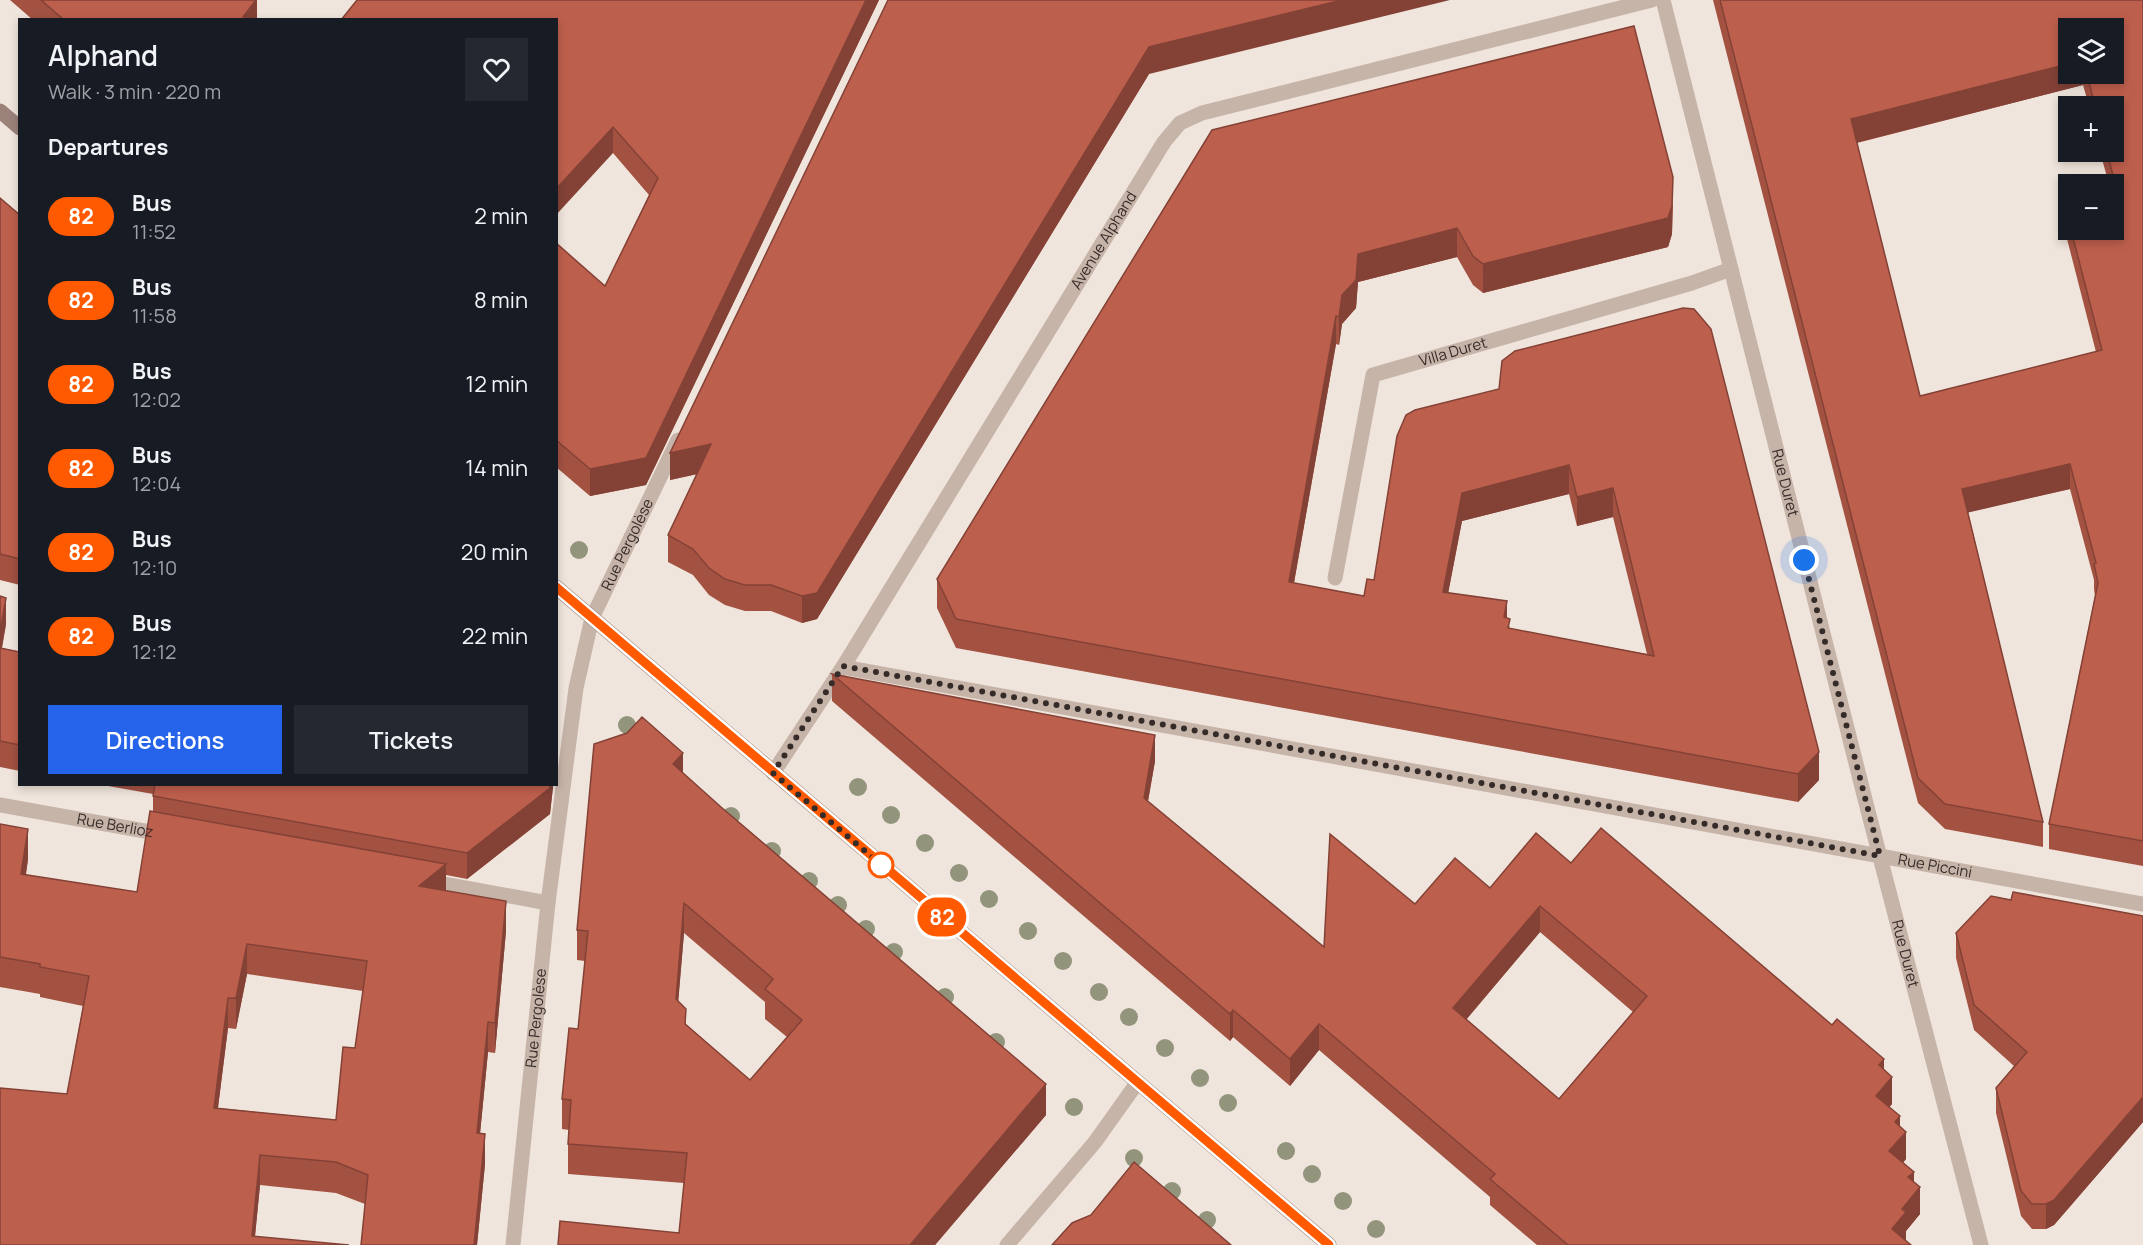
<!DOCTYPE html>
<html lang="en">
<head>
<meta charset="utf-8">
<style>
	:root { --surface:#171b24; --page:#242831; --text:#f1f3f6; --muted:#9ea1a6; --accent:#2563eb }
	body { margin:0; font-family:Manrope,sans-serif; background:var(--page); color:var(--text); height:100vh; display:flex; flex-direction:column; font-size:22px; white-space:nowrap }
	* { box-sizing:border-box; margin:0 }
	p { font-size:20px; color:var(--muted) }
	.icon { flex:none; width:33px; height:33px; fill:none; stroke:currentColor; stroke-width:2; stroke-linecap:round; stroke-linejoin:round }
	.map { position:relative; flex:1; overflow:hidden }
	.details { position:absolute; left:18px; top:18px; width:540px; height:768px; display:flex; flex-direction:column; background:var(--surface); border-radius:0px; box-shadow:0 3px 9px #0003 }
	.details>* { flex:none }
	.badge { padding:0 12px; border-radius:20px; font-size:21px; line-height:39px }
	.tools { position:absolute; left:2058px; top:18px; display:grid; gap:12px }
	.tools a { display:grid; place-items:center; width:66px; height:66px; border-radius:0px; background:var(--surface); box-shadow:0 3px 9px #0003; font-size:30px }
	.you { position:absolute; width:30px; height:30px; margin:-15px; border:4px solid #fff; border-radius:50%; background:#1a73e8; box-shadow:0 0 0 9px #1a73e833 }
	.map>.badge { position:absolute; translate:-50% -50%; box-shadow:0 0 0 3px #fff }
	h2 { padding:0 30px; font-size:22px; line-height:54px }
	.round { display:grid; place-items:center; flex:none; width:63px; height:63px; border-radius:0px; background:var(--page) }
	.headline { display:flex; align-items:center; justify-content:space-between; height:102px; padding:0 30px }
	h1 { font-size:28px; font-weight:600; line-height:45px }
	.action { display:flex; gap:12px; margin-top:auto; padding:12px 30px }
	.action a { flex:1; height:69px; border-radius:0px; background:var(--accent); color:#fff; font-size:24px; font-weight:600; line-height:69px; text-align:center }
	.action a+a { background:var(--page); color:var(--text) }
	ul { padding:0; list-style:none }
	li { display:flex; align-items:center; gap:18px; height:84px; padding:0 30px }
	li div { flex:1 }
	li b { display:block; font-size:22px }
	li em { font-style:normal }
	li .badge { min-width:66px; font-weight:700; text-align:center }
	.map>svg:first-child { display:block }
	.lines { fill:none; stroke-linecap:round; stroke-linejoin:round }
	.lane { stroke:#c7b4a9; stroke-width:15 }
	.street { stroke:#c7b4a9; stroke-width:15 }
	.secondary { stroke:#9b837a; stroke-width:15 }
	.tree { fill:#93947c }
	.wall { fill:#a35242; fill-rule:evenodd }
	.shaded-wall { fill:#844236 }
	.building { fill:#bd5f4d; stroke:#844236; stroke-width:1.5; fill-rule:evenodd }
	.line-casing { stroke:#fff; stroke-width:14 }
	.line { stroke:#ff5a00; stroke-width:9 }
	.walk { stroke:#352b28; stroke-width:6; stroke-dasharray:0 10.8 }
	.stop-dot { fill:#fff; stroke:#ff5a00; stroke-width:3 }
	.labels { text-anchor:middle; stroke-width:6; stroke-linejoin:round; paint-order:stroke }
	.street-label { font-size:15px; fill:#352b28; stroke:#f8efe8 }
</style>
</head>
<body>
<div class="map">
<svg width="2143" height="1245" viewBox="0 0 2143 1245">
	<rect width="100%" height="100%" fill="#f0e5dc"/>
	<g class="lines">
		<g class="lane">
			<path id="s1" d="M 0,805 L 167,835"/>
			<polyline points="427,881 548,903"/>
			<polyline points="1007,1245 1095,1142 1137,1083"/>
		</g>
		<g class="street">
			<path id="s2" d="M 1663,0 L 1867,807 L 1981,1245"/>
			<path id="s3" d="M 1335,578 L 1373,375 L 1692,283 L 1731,269"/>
			<path id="s4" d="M 843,667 L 2143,904"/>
			<path id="s5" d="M 773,773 L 843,667 L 1164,142 L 1180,123 L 1202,113 L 1652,0"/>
			<path id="s6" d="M 513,1245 L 548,903 L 576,688 L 592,618 L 678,440"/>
		</g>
		<g class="secondary">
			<polyline points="0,111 20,128"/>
			<polyline points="556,587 1329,1245"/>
		</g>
	</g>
	<g class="tree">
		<circle cx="579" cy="550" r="9"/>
		<circle cx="627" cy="725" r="9"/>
		<circle cx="858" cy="787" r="9"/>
		<circle cx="891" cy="815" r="9"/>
		<circle cx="731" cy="816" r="9"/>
		<circle cx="925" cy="843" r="9"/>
		<circle cx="772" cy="851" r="9"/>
		<circle cx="959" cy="873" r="9"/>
		<circle cx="809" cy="881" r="9"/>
		<circle cx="989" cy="899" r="9"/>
		<circle cx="838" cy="905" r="9"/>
		<circle cx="866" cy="929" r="9"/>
		<circle cx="1028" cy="931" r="9"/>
		<circle cx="894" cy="952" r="9"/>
		<circle cx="1063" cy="961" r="9"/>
		<circle cx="1099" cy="992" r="9"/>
		<circle cx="945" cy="997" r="9"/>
		<circle cx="1129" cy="1017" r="9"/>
		<circle cx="996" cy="1042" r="9"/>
		<circle cx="1165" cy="1048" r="9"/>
		<circle cx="1200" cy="1078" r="9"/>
		<circle cx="1228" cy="1103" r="9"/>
		<circle cx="1074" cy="1107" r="9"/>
		<circle cx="1286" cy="1151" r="9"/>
		<circle cx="1134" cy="1158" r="9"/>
		<circle cx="1312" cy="1174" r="9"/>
		<circle cx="1172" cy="1191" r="9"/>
		<circle cx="1343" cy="1201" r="9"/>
		<circle cx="1207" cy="1220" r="9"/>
		<circle cx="1376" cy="1229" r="9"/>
	</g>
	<g class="wall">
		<polygon points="10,0 257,0 257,20 33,20"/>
		<polygon points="879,0 646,485 590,496 556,467 556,243 605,286 649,195 613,153 556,20"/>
		<path d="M 1713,0 L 2143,0 L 2143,866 L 2049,849 L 2049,824 L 2095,596 L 2094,589 L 2094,580 L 2070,489 L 1968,512 L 2043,822 L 2043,847 L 1945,829 L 1918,803 ZM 2068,28 L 2114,74 L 2068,74 ZM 2083,85 L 2089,106 L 2114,106 L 2114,152 L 2100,152 L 2109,184 L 2114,184 L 2114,230 L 2068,230 L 2068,205 L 2065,206 L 2065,231 L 2096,352 L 1920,396 L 1857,143 Z"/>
		<polygon points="1149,74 817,619 802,623 771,611 745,611 725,605 709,595 693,575 668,562 668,535 697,474 670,480"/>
		<path d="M 1212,130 L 1673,206 L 1672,234 L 1668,247 L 1483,293 L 1473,285 L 1457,257 L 1358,282 L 1356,308 L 1342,324 L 1339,345 L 1336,344 L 1294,583 L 1364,596 L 1374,580 L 1499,389 L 1515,351 L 1819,780 L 1798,802 L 956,648 L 937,608 L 937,579 ZM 1569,494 L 1577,526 L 1613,517 L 1647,654 L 1510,629 L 1507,618 L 1448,593 L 1462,521 Z"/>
		<polygon points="0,198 20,215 20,585 0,580"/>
		<polygon points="0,596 6,624 2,648 20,652 20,771 0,767"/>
		<path d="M 832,674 L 1155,761 L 1148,801 L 1324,947 L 1415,904 L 1490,888 L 1571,863 L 1884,1070 L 1892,1104 L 1889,1107 L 1900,1127 L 1906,1159 L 1903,1163 L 1914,1182 L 1920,1214 L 1906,1231 L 1906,1239 L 1905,1240 L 1911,1245 L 1537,1245 L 1490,1205 L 1490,1197 L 1319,1050 L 1290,1086 L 1233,1037 L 1230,1041 L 832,701 ZM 1540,932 L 1633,1012 L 1559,1099 L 1466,1020 Z"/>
		<path d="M 683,773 L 1046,1115 L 935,1245 L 558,1245 L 679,1233 L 684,1183 L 568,1174 L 568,1144 L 569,1130 L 562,1129 L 562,1099 L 578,1029 L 585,961 L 577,960 L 577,930 ZM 684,933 L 765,1002 L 765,1019 L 787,1037 L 750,1080 L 686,1024 L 678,1001 Z"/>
		<path d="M 97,784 L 553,784 L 550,814 L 467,879 L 446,875 L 446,891 L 506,931 L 495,1053 L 488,1052 L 480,1134 L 485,1164 L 477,1245 L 361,1245 L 365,1204 L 336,1193 L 260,1185 L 255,1237 L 0,1245 L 67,1094 L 83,1006 L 40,997 L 40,994 L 0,987 L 0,824 L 28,859 L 26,875 L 137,892 L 153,812 L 153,794 ZM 247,974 L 363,991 L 355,1048 L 336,1120 L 218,1108 L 228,1028 L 236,1029 Z"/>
		<polygon points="2011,900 2143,916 2143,1122 2054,1225 2046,1229 2032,1229 2021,1216 1996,1113 1996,1088 2014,1066 1974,1030 1956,958 1956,933"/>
	</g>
	<g class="shaded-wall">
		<polygon points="256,0 257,0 257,20 243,20 243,17"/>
		<polygon points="866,0 879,0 646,485 590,496 590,469"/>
		<polygon points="1342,0 1450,0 1149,74 817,619 802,623 802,596 1149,47"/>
		<polygon points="2068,64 2068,74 2083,74 2083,85 1851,144 1851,119"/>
		<polygon points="613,127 613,153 556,215 556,189"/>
		<polygon points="1673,177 1672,234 1668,247 1483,293 1483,264"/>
		<polygon points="1457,228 1457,257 1358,282 1356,308 1342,324 1339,345 1339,317 1342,295 1358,254"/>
		<polygon points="1336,316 1336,344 1289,611 1289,582"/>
		<polygon points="711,444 711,471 670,480 670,453"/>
		<polygon points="2070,464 2070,489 1962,514 1962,489"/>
		<polygon points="1569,465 1569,494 1462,521 1443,620 1443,592 1462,493"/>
		<polygon points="1613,488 1613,517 1577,526 1577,497"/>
		<polygon points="6,598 6,624 0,658 0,632"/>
		<polygon points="1507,601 1507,629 1504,617"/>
		<polygon points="1155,735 1155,761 1144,824 1144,798"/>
		<polygon points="1819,752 1819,780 1798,802 1798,774"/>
		<polygon points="683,753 683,783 673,764"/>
		<polygon points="550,784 553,784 553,788 550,814 467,879 467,853"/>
		<polygon points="28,829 28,859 21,904 21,874"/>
		<polygon points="446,864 446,895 419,886"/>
		<polygon points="506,901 506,931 495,1053 495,1023"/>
		<polygon points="684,903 684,933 676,1029 676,999"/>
		<polygon points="1540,906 1540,932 1453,1035 1453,1008"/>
		<polygon points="247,944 247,974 236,1029 236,998"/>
		<polygon points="228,998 228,1028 214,1138 214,1108"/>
		<polygon points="1233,1010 1233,1037 1230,1041 1230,1014"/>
		<polygon points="488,1022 488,1052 477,1164 477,1133"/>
		<polygon points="1319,1024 1319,1050 1290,1086 1290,1059"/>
		<polygon points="1884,1059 1884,1086 1892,1077 1892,1104 1876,1123 1876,1096 1879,1065"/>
		<polygon points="1046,1084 1046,1115 935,1245 910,1245"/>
		<polygon points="2143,1097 2143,1122 2054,1225 2046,1229 2046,1204"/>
		<polygon points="1900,1116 1900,1140 1906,1132 1906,1159 1889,1178 1889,1151 1895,1122"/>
		<polygon points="485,1134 485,1164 477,1245 474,1245"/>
		<polygon points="260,1155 260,1185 254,1245 252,1236"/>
		<polygon points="1914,1172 1914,1194 1920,1187 1920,1214 1906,1231 1906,1239 1901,1245 1892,1229 1908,1177"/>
	</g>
	<g class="building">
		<polygon points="41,0 256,0 243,17 246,20 64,20"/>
		<polygon points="357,0 866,0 646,458 590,469 556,440 556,243 605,286 658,178 613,127 556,189 556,20 341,20"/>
		<polygon points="888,0 1342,0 1149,47 817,593 802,596 771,585 745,585 725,579 709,568 693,549 668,535 711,444 670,453"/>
		<path d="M 1720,0 L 2143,0 L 2143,841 L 2049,824 L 2098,583 L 2094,564 L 2096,563 L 2070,464 L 1962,489 L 2043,822 L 1945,804 L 1918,778 ZM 2068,28 L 2114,28 L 2114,74 L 2087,74 L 2095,106 L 2114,106 L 2114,152 L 2107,152 L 2117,191 L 2114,192 L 2114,230 L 2071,230 L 2102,350 L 1920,396 L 1851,119 L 2068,64 Z"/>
		<path d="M 1634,26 L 1673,177 L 1672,206 L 1668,218 L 1483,264 L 1473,256 L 1457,228 L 1358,254 L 1356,280 L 1342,295 L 1339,317 L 1336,316 L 1289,582 L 1364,596 L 1367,579 L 1374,580 L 1397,436 L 1406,415 L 1415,410 L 1499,389 L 1502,361 L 1515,351 L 1683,308 L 1694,309 L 1711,329 L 1819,752 L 1798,774 L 956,619 L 937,579 L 1212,130 ZM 1569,465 L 1577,497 L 1613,488 L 1654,656 L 1508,628 L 1510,619 L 1504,617 L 1507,601 L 1443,592 L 1462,493 Z"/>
		<polygon points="0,198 20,215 20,559 0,554"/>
		<polygon points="2068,205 2068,218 2065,206"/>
		<polygon points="0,596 6,598 0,632"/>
		<polygon points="0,648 20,652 20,745 0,741"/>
		<path d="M 832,674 L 1155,735 L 1144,798 L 1324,947 L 1330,834 L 1415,904 L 1455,858 L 1490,888 L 1536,833 L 1571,863 L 1601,828 L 1832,1025 L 1837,1019 L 1884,1059 L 1879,1065 L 1892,1077 L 1876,1096 L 1900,1116 L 1895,1122 L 1906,1132 L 1889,1151 L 1914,1172 L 1908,1177 L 1920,1187 L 1902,1209 L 1906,1212 L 1892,1229 L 1911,1245 L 1568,1245 L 1490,1179 L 1495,1174 L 1319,1024 L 1290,1059 L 1233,1010 L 1230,1014 ZM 1540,906 L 1647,996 L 1559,1099 L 1453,1008 Z"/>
		<path d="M 642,717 L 683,753 L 673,764 L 721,807 L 1046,1084 L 910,1245 L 558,1245 L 560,1221 L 679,1233 L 687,1153 L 568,1144 L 571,1100 L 562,1099 L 569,1028 L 578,1029 L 588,931 L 577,930 L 594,744 L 627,733 ZM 684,903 L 773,979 L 765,989 L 802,1020 L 750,1080 L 685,1024 L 686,1009 L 676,999 Z"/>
		<polygon points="155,784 550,784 550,788 467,853 153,796"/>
		<path d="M 150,811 L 446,864 L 419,886 L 506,901 L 495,1023 L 488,1022 L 477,1133 L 485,1134 L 474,1245 L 361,1245 L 368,1175 L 336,1162 L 260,1155 L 252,1236 L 349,1245 L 0,1245 L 0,1088 L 67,1094 L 89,976 L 40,967 L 40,964 L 0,957 L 0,824 L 28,829 L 21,874 L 137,892 ZM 247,944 L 367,961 L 355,1048 L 343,1047 L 336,1120 L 214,1108 L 228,998 L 236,998 Z"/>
		<polygon points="2013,892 2143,916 2143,1097 2054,1200 2046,1204 2032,1204 2021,1191 1996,1088 2027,1052 1974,1005 1956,933 1991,896 2011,900"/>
		<polygon points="1134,1162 1231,1245 1052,1245 1072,1223 1091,1215"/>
	</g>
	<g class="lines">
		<defs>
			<polyline id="line" points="556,587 1329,1245"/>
		</defs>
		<use href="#line" class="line-casing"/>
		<use href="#line" class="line"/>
		<polyline class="walk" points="881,865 885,868 773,773 843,666 1880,856 1804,560"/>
	</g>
	<circle class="stop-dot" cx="881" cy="865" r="12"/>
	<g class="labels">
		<g class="street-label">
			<text dy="5" stroke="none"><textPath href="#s5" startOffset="627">Avenue Alphand</textPath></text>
			<text dy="5" stroke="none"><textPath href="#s3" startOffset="290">Villa Duret</textPath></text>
			<text dy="5" stroke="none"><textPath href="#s2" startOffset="498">Rue Duret</textPath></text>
			<text dy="5" stroke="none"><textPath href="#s6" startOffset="714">Rue Pergolèse</textPath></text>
			<text dy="5" stroke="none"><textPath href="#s1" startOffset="117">Rue Berlioz</textPath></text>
			<text dy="5" stroke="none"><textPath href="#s4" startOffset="1110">Rue Piccini</textPath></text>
			<text dy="5" stroke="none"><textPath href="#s2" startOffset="984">Rue Duret</textPath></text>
			<text dy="5" stroke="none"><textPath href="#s6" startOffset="228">Rue Pergolèse</textPath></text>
		</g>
	</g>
</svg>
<div class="tools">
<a><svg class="icon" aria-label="layers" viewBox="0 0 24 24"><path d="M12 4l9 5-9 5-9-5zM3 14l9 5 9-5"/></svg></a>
<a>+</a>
<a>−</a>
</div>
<div class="you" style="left:1804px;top:560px"></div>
<b class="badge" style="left:942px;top:917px;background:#ff5a00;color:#fff">82</b>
<section class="details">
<div class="headline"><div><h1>Alphand</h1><p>Walk · 3 min · 220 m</p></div><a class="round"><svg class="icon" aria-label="heart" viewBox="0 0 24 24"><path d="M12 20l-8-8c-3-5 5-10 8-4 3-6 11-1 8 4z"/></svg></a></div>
<h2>Departures</h2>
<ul>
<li><span class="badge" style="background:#ff5a00;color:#fff">82</span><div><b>Bus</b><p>11:52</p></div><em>2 min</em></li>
<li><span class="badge" style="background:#ff5a00;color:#fff">82</span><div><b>Bus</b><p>11:58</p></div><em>8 min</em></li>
<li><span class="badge" style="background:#ff5a00;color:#fff">82</span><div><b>Bus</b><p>12:02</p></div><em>12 min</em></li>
<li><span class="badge" style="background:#ff5a00;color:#fff">82</span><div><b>Bus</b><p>12:04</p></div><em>14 min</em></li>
<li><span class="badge" style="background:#ff5a00;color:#fff">82</span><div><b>Bus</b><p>12:10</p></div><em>20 min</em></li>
<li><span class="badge" style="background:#ff5a00;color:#fff">82</span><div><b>Bus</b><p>12:12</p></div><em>22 min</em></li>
</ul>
<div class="action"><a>Directions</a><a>Tickets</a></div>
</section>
</div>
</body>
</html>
